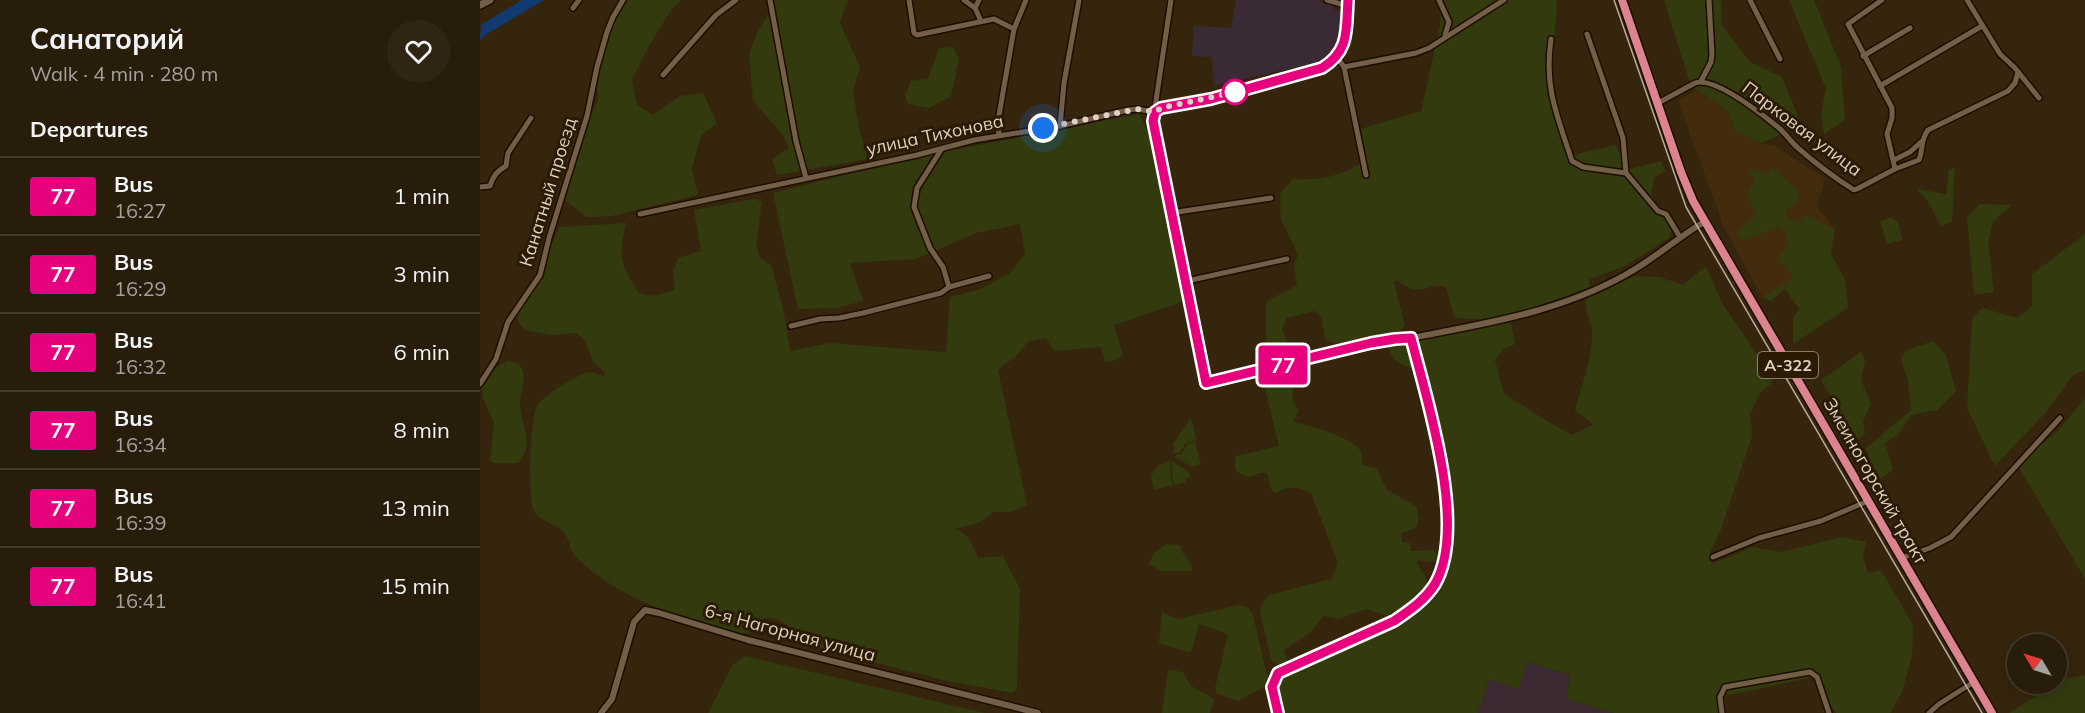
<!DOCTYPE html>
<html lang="en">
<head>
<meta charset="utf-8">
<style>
	:root { --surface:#281c0a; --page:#302513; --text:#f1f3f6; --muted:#a5a19c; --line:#443a2b }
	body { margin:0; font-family:Mulish,sans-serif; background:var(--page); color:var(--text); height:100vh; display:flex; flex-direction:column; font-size:22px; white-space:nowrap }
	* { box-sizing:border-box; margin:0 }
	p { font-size:20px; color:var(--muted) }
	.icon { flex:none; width:33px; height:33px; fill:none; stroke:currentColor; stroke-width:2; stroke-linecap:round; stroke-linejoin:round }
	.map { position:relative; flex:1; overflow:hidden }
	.sheet { display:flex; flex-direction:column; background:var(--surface); width:480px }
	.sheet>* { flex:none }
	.badge { padding:0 12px; border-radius:4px; font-size:21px; line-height:39px }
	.needle { width:39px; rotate:308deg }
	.controls { position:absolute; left:1527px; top:634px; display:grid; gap:12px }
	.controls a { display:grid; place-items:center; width:60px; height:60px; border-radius:50%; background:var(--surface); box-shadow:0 3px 15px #0003,0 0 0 2px var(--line); font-size:30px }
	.you { position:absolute; width:30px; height:30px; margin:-15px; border:4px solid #fff; border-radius:50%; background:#1a73e8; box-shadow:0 0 0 9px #1a73e833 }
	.map>.badge { position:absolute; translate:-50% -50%; box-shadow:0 0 0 3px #fff }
	h2 { padding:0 30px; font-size:22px; line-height:54px }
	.round { display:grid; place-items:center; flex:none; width:63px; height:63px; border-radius:32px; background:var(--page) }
	.head { display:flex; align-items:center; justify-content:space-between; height:102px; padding:0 30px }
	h1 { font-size:28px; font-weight:700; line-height:45px }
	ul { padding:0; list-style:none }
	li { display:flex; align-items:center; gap:18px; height:78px; padding:0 30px; border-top:2px solid var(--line) }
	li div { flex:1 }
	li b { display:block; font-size:22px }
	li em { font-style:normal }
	li .badge { min-width:66px; font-weight:700; text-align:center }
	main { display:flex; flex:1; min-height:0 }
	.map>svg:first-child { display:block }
	.built { fill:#422c0d }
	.industrial { fill:#3c2a32 }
	.education { fill:#3a2a36 }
	.green { fill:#323a0e }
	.water { fill:#123a72 }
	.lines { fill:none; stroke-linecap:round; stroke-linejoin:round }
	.minor-casing { stroke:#1d0d00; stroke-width:8 }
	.tertiary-casing { stroke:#1d0d00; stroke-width:9 }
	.secondary-casing { stroke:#1d0d00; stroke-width:10 }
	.trunk-casing { stroke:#1d0d00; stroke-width:11 }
	.minor { stroke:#735f47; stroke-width:5 }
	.tertiary { stroke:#735f47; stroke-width:6 }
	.secondary { stroke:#735f47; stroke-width:7 }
	.trunk { stroke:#db848f; stroke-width:8 }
	.tram { stroke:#b9ac9c; stroke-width:1.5 }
	.line-casing { stroke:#fff; stroke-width:14 }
	.line { stroke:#e6007e; stroke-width:9 }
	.walk { stroke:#dcd1c3; stroke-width:6; stroke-dasharray:0 10.8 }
	.stop-dot { fill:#fff; stroke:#e6007e; stroke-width:3 }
	.labels { text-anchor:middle; stroke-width:6; stroke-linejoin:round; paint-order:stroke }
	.shield { fill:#2c1b04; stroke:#a79a8a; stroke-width:1.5 }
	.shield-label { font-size:16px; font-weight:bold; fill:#dcd1c3 }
	.street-label { font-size:18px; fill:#dcd1c3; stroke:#2c1b04 }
</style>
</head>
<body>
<main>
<section class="sheet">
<div class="head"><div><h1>Санаторий</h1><p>Walk · 4 min · 280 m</p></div><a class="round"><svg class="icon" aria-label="heart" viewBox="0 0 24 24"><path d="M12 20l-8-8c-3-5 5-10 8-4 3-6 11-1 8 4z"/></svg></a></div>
<h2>Departures</h2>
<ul>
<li><span class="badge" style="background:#e6007e;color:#fff">77</span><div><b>Bus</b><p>16:27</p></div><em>1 min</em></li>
<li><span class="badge" style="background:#e6007e;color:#fff">77</span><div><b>Bus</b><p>16:29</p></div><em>3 min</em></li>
<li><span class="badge" style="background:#e6007e;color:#fff">77</span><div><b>Bus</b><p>16:32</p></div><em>6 min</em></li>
<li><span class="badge" style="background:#e6007e;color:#fff">77</span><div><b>Bus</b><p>16:34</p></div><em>8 min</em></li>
<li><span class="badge" style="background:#e6007e;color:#fff">77</span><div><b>Bus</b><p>16:39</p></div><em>13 min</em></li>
<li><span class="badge" style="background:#e6007e;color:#fff">77</span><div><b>Bus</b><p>16:41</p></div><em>15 min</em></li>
</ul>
</section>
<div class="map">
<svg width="1605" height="713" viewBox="0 0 1605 713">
	<rect width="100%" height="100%" fill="#36250d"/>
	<polygon class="built" points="1217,90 1247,110 1255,131 1280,143 1295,146 1345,179 1337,207 1355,229 1314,278 1282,297 1243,225 1198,100"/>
	<polygon class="industrial" points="1047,662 1090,675 1086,699 1133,713 998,713 1009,679"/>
	<polygon class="education" points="756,0 839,0 853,5 854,10 863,12 861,37 856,51 851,56 841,61 734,86 732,57 712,56 714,26 751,28"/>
	<g class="green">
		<polygon points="145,0 202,0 191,10 169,46 152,80 157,105 173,115 200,96 223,93 237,123 221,136 212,168 218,195 132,216 107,217 86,201 87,191 109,118 118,101 117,85 131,24"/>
		<polygon points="291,0 369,0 366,3 360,23 380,67 373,91 379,129 388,159 297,175 292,159 309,148 302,134 273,101 269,54 277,33 289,14"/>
		<path d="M 961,0 L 1076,0 L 1077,6 L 1074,41 L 1073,88 L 1094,155 L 1135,145 L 1150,169 L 1181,161 L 1185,171 L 1174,178 L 1171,195 L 1192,230 L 1189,238 L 1147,265 L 1110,279 L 1109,288 C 1069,302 1016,326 974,317 L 966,287 C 949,281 940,300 917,280 L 914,282 L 925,326 L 920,331 L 857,344 L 845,340 L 842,319 L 835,311 L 807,318 L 802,329 L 810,352 L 786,361 L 786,302 L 817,285 L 814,266 L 818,254 L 801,220 L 800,194 L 813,179 C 837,181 870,176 886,157 L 881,129 L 941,111 L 960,26 Z"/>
		<polygon points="1184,0 1241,0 1242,25 1270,62 1302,77 1322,126 1280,143 1255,131 1247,110 1211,86"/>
		<polygon points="1309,0 1334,0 1361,67 1365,120 1344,134 1341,114 1346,89"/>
		<polygon points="473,47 479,59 471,96 449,108 428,104 425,95 431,81 448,79 459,48"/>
		<path d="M 659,114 L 672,139 L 702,302 L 634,325 L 643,355 L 635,360 L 625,362 L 621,347 L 574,351 L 566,338 L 549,341 L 536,356 L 518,370 L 547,505 L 532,512 L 512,512 C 502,524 490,526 475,528 L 489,538 L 498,558 L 523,556 L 540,589 L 537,689 L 533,693 L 467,681 L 314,642 L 309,637 L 306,624 L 297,619 L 284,618 L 273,632 L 265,634 C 204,619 143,602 97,558 C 88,550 90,536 82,530 C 74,524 62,521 55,513 C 47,503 50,417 57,406 C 61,397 101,372 110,372 C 115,372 119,375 123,376 L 125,372 L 113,362 L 106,343 L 97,333 L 72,335 L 50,331 L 42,327 L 37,319 L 38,309 L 55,282 L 79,227 L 146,223 C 138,257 140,264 159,293 L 173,296 L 195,290 L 193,271 L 198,258 L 221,251 L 214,210 L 274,199 L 282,202 L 276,246 L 280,258 L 291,265 L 304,313 L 310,351 L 350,343 L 466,352 L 470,297 L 501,289 L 530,273 L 545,254 L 540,224 L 496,233 L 436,259 L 370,263 L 383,301 L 357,308 L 318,309 L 293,193 L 432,158 Z"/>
		<polygon points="1291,166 1320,192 1315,205 1305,209 1307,218 1322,222 1324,215 1355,229 1351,254 1365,280 1368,308 1313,344 1313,318 1319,309 1305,289 1291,301 1282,297 1313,278 1304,263 1301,266 1298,256 1308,244 1305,232 1298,227 1262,241 1257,234 1276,215 1267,194 1275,178 1266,169 1289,173"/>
		<polygon points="1475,168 1472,222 1461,226 1449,203 1437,189 1466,194 1469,170"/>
		<polygon points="1500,204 1532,205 1513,221 1508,241 1514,292 1494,295 1487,217"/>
		<polygon points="1411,217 1418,222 1422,238 1422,240 1407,244 1400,221"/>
		<polygon points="1605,234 1605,370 1593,375 1566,412 1515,466 1487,408 1492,319 1502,308 1538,318 1552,306 1552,274"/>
		<path d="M 1226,266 L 1243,305 L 1293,377 L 1291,384 L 1280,393 L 1270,414 L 1272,436 L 1240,532 L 1230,553 L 1232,563 L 1250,557 L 1271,547 L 1301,552 L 1362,537 L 1386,542 L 1383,557 L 1388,573 L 1401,570 L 1433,625 L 1432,656 L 1422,692 L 1410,713 L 1356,713 L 1333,677 L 1245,696 L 1246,713 L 1133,713 L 1086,699 L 1090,675 L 1047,662 L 1038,689 L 1009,679 L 998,713 L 804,713 L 797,688 L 797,679 L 915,627 L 955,598 L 968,573 L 970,550 L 970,505 L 965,461 L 935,341 L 1031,322 L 1035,344 L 1024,349 L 1015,360 L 1024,394 L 1072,424 L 1092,435 L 1114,424 L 1095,411 C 1101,386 1113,357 1112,331 C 1111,319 1104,311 1105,298 L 1154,276 L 1180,277 L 1203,285 Z"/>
		<polygon points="1453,341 1466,355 1476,391 1457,410 1431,415 1418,435 1405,443 1413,470 1397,481 1385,458 1389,455 1385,449 1431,410 1428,380 1421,360 1425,351"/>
		<path d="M 918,343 L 925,343 L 934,369 C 919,364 912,361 908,345 Z"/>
		<polygon points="1381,352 1385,360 1381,380 1391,404 1383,421 1385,434 1376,441 1341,380"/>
		<path d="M 28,361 C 35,362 41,364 43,371 C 46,383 39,393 40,404 C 41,422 55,448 38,463 L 13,463 L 10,460 L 14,423 L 3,398 L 2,387 L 15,368 Z"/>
		<path d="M 836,363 L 804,380 L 813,385 C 812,396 811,403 819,410 L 813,422 C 828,425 872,437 880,450 C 882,454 882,461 883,465 L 896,468 L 907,490 L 936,506 L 939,518 L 936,528 L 921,533 L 922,542 L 930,543 L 931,551 L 954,550 L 958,556 L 956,561 L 947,562 L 937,560 C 938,571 947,570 947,587 L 929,605 L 907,616 L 886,609 L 859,619 L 844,616 L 830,633 L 804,650 L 808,663 L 802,667 L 791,660 L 780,612 L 781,605 L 789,595 L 851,579 L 858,563 L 831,493 C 817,486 809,486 795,493 L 791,489 L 787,473 L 779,473 C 770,480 765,476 756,471 L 755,465 L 756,456 L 799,446 L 782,376 Z"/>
		<polygon points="1605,398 1605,579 1539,468 1556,449 1577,432"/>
		<polygon points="711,417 716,440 706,443 699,453 692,454 694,450 693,444"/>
		<polygon points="715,442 721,464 712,467 693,456 701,454 708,443"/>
		<path d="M 689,460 C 694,469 687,477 694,485 L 674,490 L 671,476 L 678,465 L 685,463 Z"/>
		<path d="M 690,460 L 709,472 L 710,477 L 705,479 L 706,482 L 695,485 C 689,477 695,469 690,460 Z"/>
		<path d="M 686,544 L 700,545 C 702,556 711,560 713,571 L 682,571 L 669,565 L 673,554 Z"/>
		<polygon points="759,605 768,607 773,615 788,680 786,686 758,701 737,694 735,688 748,634 719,624 712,650 708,652 679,643 682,612 698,619"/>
		<polygon points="265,656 505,713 228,713 253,664"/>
		<polygon points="688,670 703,672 711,686 734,699 730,713 682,713"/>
		<polygon points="1605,675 1605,713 1529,713 1582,679"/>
	</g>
	<polygon class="water" points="42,0 64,0 5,35 0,40 1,25"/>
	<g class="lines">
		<defs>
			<g id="minor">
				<polyline points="290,0 316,141 326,178"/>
				<polyline points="429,0 434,33 437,35 514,19 534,29"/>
				<polyline points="484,0 495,8"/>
				<polyline points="499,0 495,8 501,21"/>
				<polyline points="691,0 673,121 726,383 891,343 915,339 931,338"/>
				<polyline points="847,0 868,6"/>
				<polyline points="959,0 969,22 965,35"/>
				<polyline points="1270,0 1300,59"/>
				<polyline points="1487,0 1520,54 1535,68 1559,98"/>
				<polyline points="93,8 99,0"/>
				<polyline points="1107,34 1143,138 1146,173 1178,211 1186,214 1200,237"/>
				<path d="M 1071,39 C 1064,88 1077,115 1092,161 L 1103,167 L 1146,173"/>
				<polyline points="1383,56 1430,28"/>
				<polyline points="857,57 864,67 886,175"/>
				<polyline points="864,67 936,53 949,48 1024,0"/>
				<polyline points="183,75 236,15 256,0"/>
				<polyline points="1221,81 1231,62 1232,54 1229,0"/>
				<polyline points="1400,86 1502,26"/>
				<path d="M 1178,103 L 1215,83 C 1235,76 1283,115 1299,128 C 1306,134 1311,142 1318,148 C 1335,163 1355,178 1374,190 L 1377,189 L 1415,169 L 1407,134 L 1412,118 L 1412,108 L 1368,24 L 1402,0"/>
				<polyline points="580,126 584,83 599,0"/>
				<polyline points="519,135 518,121 534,29 546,0"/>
				<polyline points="461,150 437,188 434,207 450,248 463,267 469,287"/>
				<polyline points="1414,160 1430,152 1441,142"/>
				<path d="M 1415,169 L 1439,160 C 1444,148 1439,143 1448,130 L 1528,91 L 1535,83 L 1538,72"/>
				<path d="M 0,187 L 10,186 C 13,176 17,171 26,166 L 28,153 L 51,118"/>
				<polyline points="691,213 791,198"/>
				<path d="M 160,214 L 437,155 L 494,140 L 580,126 L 648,110 L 657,109 L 675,112 L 681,108 L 731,99 L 842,68 C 870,52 866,29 868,0"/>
				<polyline points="707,281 807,259"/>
				<polyline points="311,326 340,319 359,318 383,313 461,293 469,287 509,276"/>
				<polyline points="0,384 16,359 28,322 60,275 69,238 107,116 117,67 127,32 133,17 143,0"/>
				<polyline points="1233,557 1279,538 1341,521 1388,501"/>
				<polyline points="1421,558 1450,548 1471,537 1580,418"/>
				<polyline points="1242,713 1240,697 1245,687 1330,672 1337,677 1349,713"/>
				<polyline points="1449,713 1459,704 1494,682"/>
			</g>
			<g id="tertiary">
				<polyline points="121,713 132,699 154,622 165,610 179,613 268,640 558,713"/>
				<path d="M 798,713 L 792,687 L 798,673 L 914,621 C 930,610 945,600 955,584 C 988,527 947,399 931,338 C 1004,324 1079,312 1145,275 C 1173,260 1197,238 1224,222"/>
			</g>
			<polyline id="secondary" points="0,5 10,0"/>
			<polyline id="trunk" points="1142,0 1201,172 1213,201 1512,713"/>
		</defs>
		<use href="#minor" class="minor-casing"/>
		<use href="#tertiary" class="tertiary-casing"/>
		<use href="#secondary" class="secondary-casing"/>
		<use href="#trunk" class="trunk-casing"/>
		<use href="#minor" class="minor"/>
		<use href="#tertiary" class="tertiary"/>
		<use href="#secondary" class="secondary"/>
		<use href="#trunk" class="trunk"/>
		<polyline class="tram" points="1134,0 1206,207 1502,713"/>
	</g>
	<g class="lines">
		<defs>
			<path id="line" d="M 798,713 L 792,687 L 798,673 L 914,621 C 930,610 945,600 955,584 C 988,527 947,400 931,338 L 915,339 L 891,343 L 726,383 L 673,121 L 675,112 L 681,108 L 731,99 L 842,68 C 870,51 866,29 868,0"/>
		</defs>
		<use href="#line" class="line-casing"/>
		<use href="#line" class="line"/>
		<polyline class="walk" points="563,128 657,109 675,112 681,108 755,92"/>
	</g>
	<circle class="stop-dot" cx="755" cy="92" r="12"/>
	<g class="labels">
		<rect class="shield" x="1278" y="352" width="60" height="26" rx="4.5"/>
		<g class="shield-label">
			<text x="1308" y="371">А-322</text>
		</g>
		<g class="street-label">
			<text transform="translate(1322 129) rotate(37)" y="6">Парковая улица</text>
			<text transform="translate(455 135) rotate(-12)" y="6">улица Тихонова</text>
			<text transform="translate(68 192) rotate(-73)" y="6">Канатный проезд</text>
			<text transform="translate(1395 481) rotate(60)" y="6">Змеиногорский тракт</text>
			<text transform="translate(310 633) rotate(15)" y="6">6-я Нагорная улица</text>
		</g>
	</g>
</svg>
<div class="controls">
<a><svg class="needle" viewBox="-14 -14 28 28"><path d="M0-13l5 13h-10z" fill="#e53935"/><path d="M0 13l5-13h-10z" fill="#a5a19c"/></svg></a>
</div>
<div class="you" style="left:563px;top:128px"></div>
<b class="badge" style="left:803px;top:365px;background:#e6007e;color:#fff">77</b>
</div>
</main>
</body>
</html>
